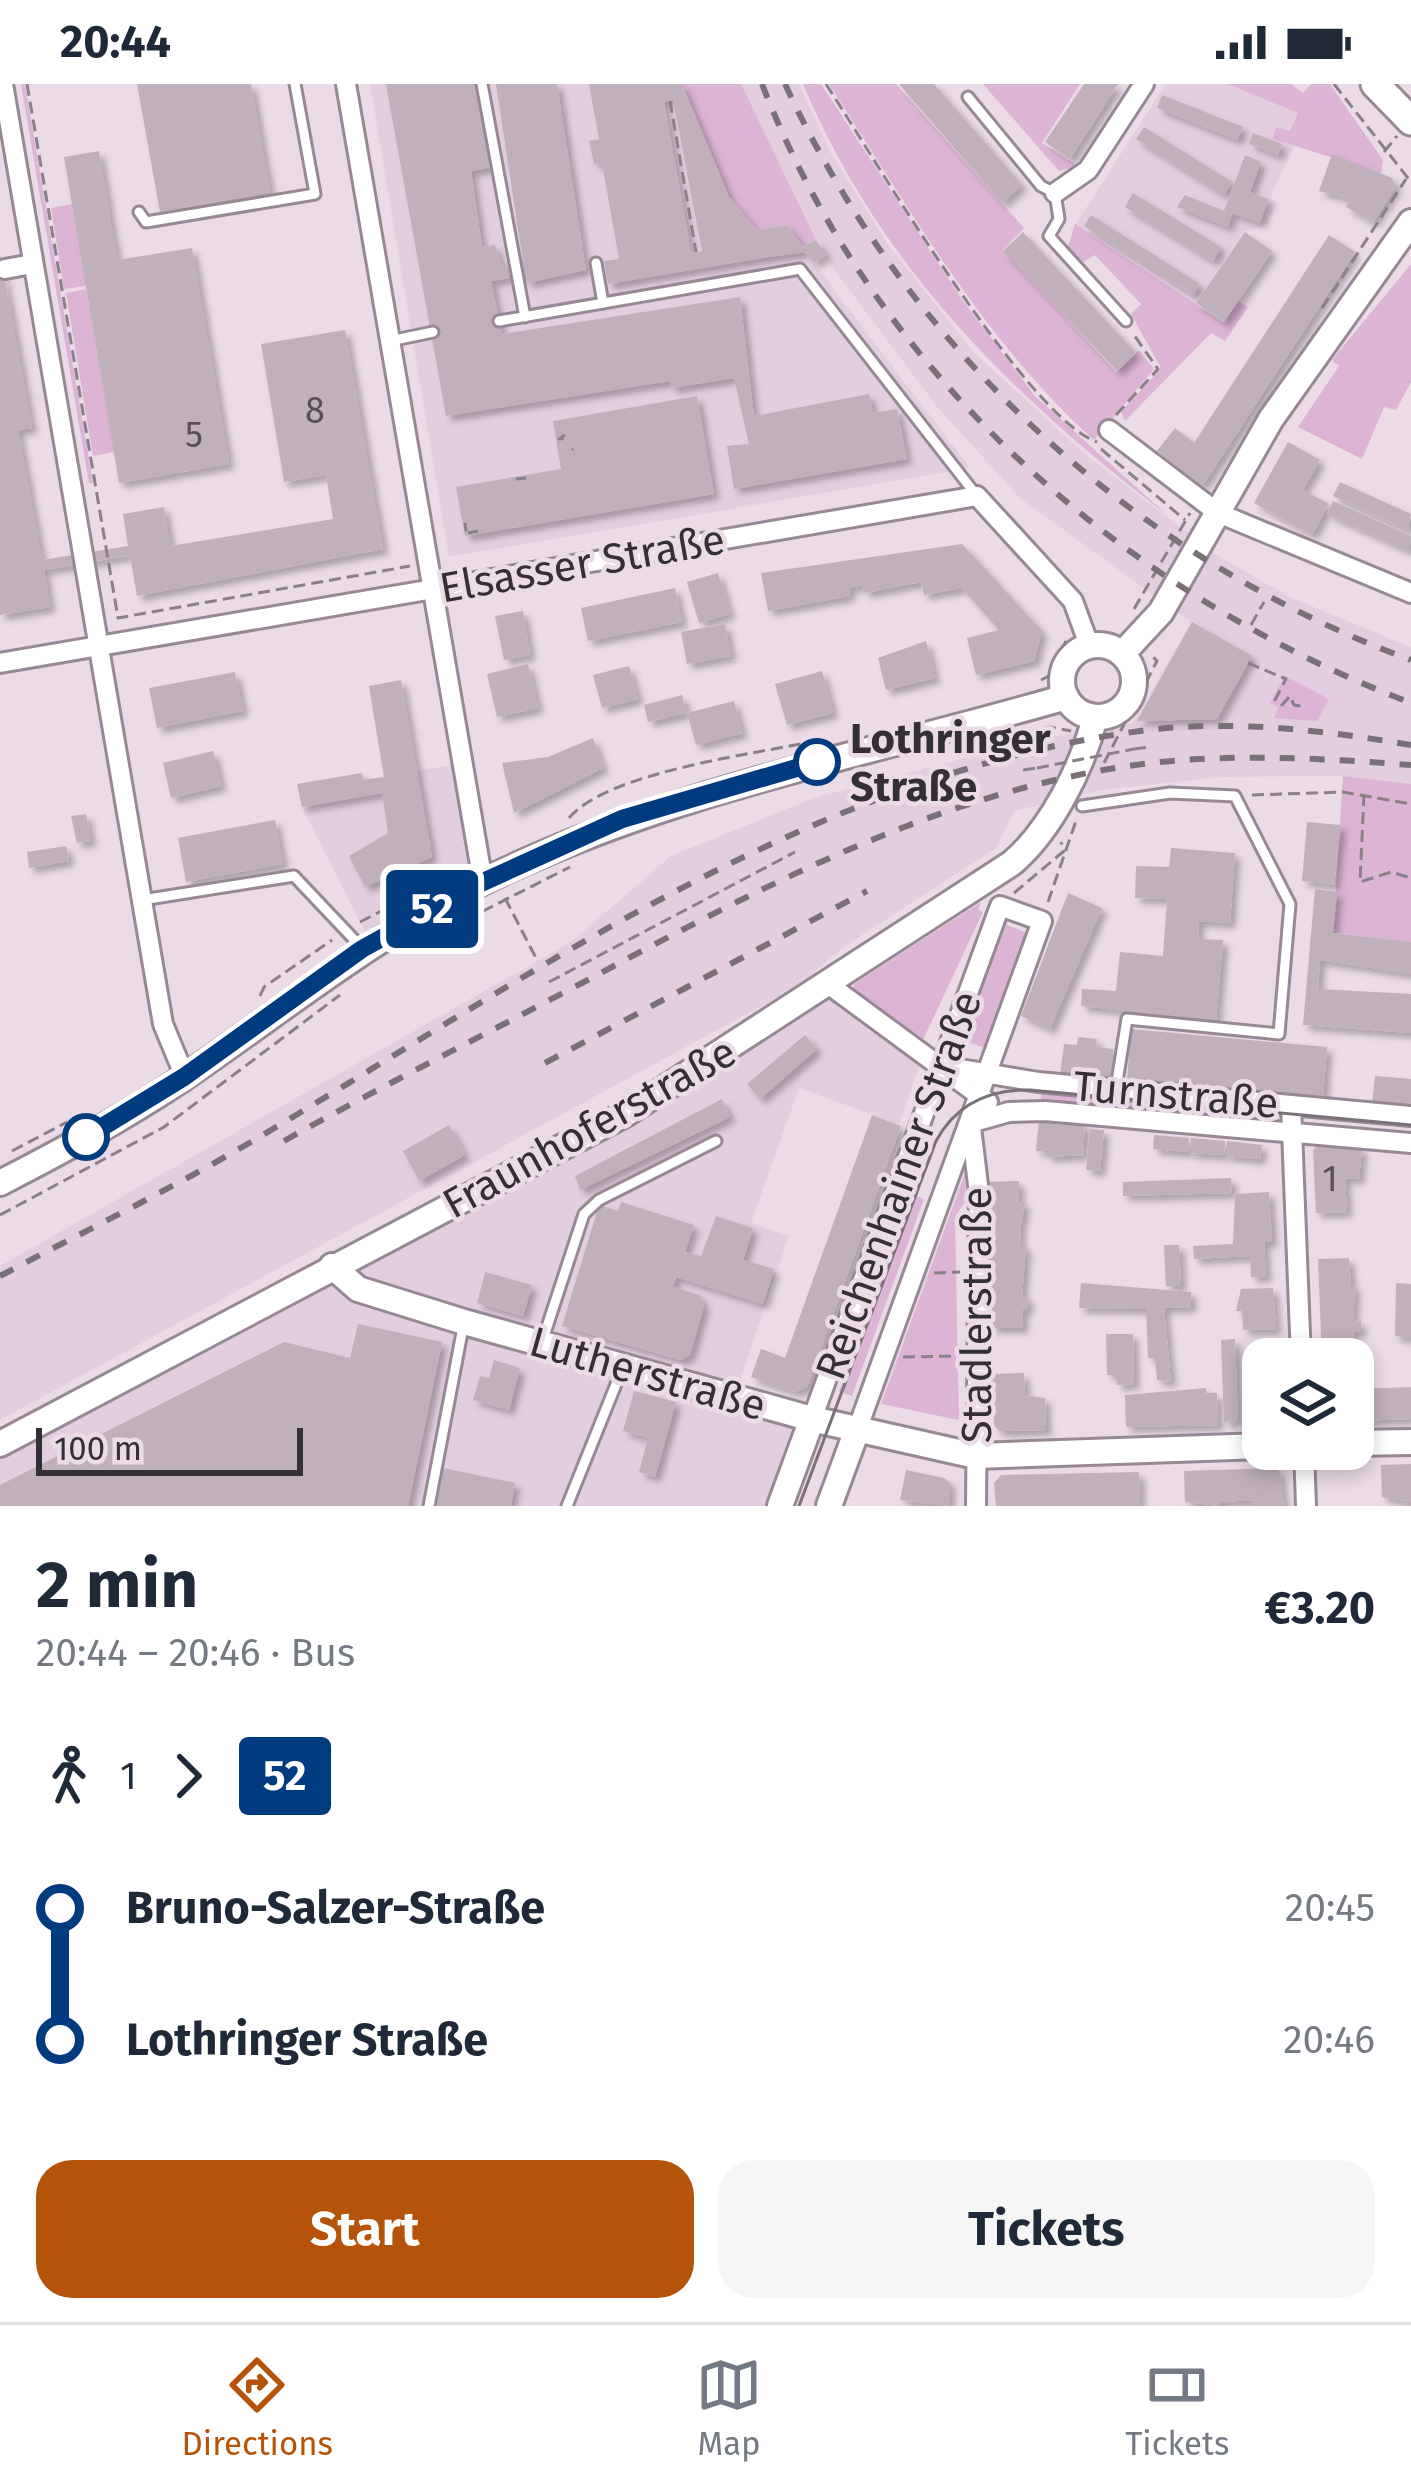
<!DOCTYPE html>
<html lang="en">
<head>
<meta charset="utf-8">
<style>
	:root { --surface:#fff; --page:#f6f6f7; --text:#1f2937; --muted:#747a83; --line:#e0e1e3; --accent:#b45309 }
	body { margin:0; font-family:"Fira Sans",sans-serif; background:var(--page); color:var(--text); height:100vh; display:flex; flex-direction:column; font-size:45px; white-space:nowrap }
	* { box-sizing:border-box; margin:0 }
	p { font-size:39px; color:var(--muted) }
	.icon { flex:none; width:66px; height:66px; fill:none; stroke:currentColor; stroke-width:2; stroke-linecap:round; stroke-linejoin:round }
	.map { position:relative; height:1422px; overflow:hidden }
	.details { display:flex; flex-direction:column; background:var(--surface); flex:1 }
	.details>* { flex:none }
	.badge { padding:0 24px; border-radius:9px; font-size:42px; line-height:78px }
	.fabs { position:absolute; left:1242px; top:1254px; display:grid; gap:24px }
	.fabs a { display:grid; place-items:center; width:132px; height:132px; border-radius:24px; background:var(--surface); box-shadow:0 6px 18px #0003; font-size:60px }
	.scale { position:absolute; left:36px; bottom:30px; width:267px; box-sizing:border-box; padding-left:12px; border:6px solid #342f34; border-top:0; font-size:33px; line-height:42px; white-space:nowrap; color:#342f34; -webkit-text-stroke:9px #eadbe7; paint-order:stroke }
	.map>.badge { position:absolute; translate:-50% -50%; box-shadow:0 0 0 6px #fff }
	.legs { display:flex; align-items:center; gap:18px; height:132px; padding:0 36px; font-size:39px }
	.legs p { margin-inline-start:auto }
	.overview { display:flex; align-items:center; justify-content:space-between; height:204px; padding:0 36px }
	h1 { font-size:66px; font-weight:700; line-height:90px }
	.cta { display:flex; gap:24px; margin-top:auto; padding:24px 36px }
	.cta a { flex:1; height:138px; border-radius:36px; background:var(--accent); color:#fff; font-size:48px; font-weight:700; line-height:138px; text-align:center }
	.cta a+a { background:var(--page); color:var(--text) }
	ul { padding:0 36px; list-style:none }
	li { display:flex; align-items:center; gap:42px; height:132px; font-size:45px }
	li i { display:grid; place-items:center; width:18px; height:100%; margin:0 15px; background:currentColor }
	li i::after { content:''; width:30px; height:30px; margin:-15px; border:9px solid; border-radius:50%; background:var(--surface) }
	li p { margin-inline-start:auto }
	li:first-child i { background:linear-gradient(#0000 50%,currentColor 0) }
	li:last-child i { background:linear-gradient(currentColor 50%,#0000 0) }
	.status { display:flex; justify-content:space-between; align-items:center; height:84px; padding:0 60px; background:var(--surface); direction:ltr }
	.status svg { height:33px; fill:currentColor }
	.tabs { display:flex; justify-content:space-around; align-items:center; height:168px; border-top:3px solid var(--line); background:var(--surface); font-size:33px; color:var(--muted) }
	.tabs a { display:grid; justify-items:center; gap:6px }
	.tabs .current { color:var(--accent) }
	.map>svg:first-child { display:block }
	.built { fill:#e3cee0 }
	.green { fill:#dcb4d6 }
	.building { fill:#bfb0bc; fill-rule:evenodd; filter:url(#shadow) }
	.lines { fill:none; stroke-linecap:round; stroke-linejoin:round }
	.lane-casing { stroke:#968994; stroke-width:15 }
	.street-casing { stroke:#968994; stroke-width:24 }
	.secondary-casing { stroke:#968994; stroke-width:30 }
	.primary-casing { stroke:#968994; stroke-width:33 }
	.path { stroke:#898088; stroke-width:3; stroke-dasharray:12 6; stroke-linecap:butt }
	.lane { stroke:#fff; stroke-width:9 }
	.street { stroke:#fff; stroke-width:18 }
	.secondary { stroke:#fff; stroke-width:24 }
	.primary { stroke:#fff; stroke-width:27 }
	.tram { stroke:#7a7178; stroke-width:3 }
	.rail { stroke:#7a7178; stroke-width:6; stroke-dasharray:15 15; stroke-linecap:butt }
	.path-bridge { stroke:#898088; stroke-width:3; stroke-dasharray:12 6; stroke-linecap:butt }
	.line-1-casing { stroke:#fff; stroke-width:27 }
	.line-1 { stroke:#003b80; stroke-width:18 }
	.stop-1-dot { fill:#fff; stroke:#003b80; stroke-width:6 }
	.labels { text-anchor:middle; stroke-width:9; stroke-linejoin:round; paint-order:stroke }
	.number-label { font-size:36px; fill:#574f56 }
	.street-label { font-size:42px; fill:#342f34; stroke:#eadbe7 }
	.stop-label { font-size:42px; font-weight:bold; fill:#342f34; stroke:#eadbe7; text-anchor:start }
</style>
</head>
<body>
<div class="status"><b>20:44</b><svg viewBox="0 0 49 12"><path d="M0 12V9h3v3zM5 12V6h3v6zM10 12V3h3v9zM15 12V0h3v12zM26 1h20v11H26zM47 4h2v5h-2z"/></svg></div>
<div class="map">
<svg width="1411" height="1422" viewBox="0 0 1411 1422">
	<defs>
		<filter id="shadow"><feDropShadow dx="5.5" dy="5.5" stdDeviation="3" flood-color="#0004"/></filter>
	</defs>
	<rect width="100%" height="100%" fill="#eadbe7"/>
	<g class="built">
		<polygon points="370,0 703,0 740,94 814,179 970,384 449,473"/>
		<polygon points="738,0 799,0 830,68 889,162 973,267 1081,367 1218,472 1292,514 1411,563 1411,700 1343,692 1222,693 1100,706 1014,727 996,764 845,862 798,902 0,1336 0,1182 571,858 671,772 814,714 1034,656 1133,639 1191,538 1021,415 938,324 821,168 756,48"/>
		<polygon points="1166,0 1226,0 1298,29 1290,48 1273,54 1294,62 1270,114 1277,119 1268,140 1244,148 1196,219 1075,141"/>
		<polygon points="463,679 483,798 371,860 302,723 297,700 362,689 364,696"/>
		<polygon points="828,900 903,960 920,981 899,1040 799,1004 751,1139 789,1152 735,1311 812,1335 778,1422 0,1422 0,1360 491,1102"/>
	</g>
	<g class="green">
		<polygon points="21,0 25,0 93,399 89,399"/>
		<polygon points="682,0 741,0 816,156 803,163 787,141 757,146 729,113"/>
		<path d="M 803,0 L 821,0 L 963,217 L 1035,312 L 1167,431 C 1011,311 881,184 803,0 Z"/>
		<path d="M 829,0 L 896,0 L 1024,144 L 1003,166 L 1116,288 L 1139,266 L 1154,285 L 1094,356 C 983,256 909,124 829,0 Z"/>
		<polygon points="983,0 1080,0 1042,59 1078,82 1059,87"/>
		<polygon points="1227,0 1291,0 1303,9 1311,0 1330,0 1383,76 1381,89 1273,55 1276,43 1290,47 1298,29"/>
		<polygon points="72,120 86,202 64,205 51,124"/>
		<polygon points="1075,140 1223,238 1238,217 1248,223 1225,257 1211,249 1125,337 1121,328 1161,284 1131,230 1141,220 1095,171 1082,179 1068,163"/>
		<polygon points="1411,180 1411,298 1396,326 1384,323 1362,375 1298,343 1339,282 1332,276"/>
		<polygon points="86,205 114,368 93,372 66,209"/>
		<polygon points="1285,592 1329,615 1317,637 1274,634 1278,623 1270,619"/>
		<polygon points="1343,692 1411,700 1411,858 1333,849"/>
		<polygon points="981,818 978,825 983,828 923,956 857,908 853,911 854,900"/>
		<polygon points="999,838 1027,849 985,964 956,954"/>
		<polygon points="1042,1003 1257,1022 1256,1042 1040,1023"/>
		<polygon points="965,1089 966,1116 955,1133 959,1336 881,1320"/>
		<polygon points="912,1110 924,1115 852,1312 839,1307"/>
	</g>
	<g class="building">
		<polygon points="137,0 251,0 270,108 160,128"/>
		<polygon points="386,0 477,0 492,83 471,87 482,163 495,161 502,183 523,178 496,0 557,0 586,186 527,199 526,191 491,197 502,250 740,213 754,332 869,310 873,329 897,325 907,375 734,405 727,362 749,360 734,294 671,304 670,297 446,332"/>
		<path d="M 589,0 L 682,0 L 729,113 L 757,146 L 787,141 L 803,163 L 816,156 L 826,171 L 814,179 L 806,168 L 768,173 L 608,200 L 604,177 L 619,175 L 602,79 L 594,80 L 589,57 L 599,55 ZM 673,16 L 702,167 L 691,168 L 664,18 Z"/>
		<polygon points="899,0 934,0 1022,101 1002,119"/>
		<polygon points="1084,0 1118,0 1070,75 1045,58"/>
		<polygon points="1162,11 1243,43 1237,56 1157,24"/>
		<polygon points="1144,43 1232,98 1224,111 1136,55"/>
		<polygon points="1253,49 1282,60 1278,71 1249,60"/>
		<polygon points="99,67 117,176 192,164 229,380 119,399 64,73"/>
		<polygon points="1332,70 1392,94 1396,103 1373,138 1346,123 1350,115 1319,107"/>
		<polygon points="1245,71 1261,78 1250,108 1268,115 1260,139 1232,129 1228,143 1177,123 1185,111 1224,127"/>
		<polygon points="1133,109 1221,163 1213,177 1125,123"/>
		<polygon points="1091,131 1200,200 1193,211 1084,142"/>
		<polygon points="1023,148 1136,269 1117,287 1003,167"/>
		<polygon points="1245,148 1272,167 1224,238 1196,219"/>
		<polygon points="1329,151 1355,168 1205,398 1199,400 1157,367 1175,344 1194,359"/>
		<polygon points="0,170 32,344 18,346 42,476 128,462 123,430 164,423 170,462 333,435 326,391 284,398 261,260 345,246 383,465 137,512 130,471 44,486 50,523 0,531"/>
		<polygon points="697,312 714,410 465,452 456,403 561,385 553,337"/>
		<polygon points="1288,358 1320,376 1303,406 1329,420 1312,451 1254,419"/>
		<polygon points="1340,398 1411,430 1408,446 1333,412"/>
		<polygon points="1333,417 1411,452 1409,467 1327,430"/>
		<polygon points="962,460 1042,547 1034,577 976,591 967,554 999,546 962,504 924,511 921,498 865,509 863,501 849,504 850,512 768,527 761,489"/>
		<polygon points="718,489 730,530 699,539 687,498"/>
		<polygon points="675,504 682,538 588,557 581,524"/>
		<polygon points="523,527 530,571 504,576 495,532"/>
		<polygon points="1192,538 1252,572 1248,579 1217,635 1137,637"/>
		<polygon points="725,540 731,572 687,580 681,548"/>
		<polygon points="926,557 935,594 886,606 878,574"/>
		<polygon points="528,580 538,624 497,633 487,590"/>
		<polygon points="629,582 638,615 602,624 593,591"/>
		<polygon points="822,587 833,629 787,641 775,600"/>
		<polygon points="235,588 243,627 157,644 149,604"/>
		<polygon points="401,596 432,773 365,803 349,772 388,749 382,709 302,723 297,700 362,689 363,696 384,693 369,602"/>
		<polygon points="682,611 687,629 648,638 644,621"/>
		<polygon points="734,617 742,649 696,661 687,629"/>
		<polygon points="593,654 603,684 514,729 502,679 548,673"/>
		<polygon points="213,667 221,702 171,714 163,679"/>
		<polygon points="86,730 91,757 77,759 71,732"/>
		<polygon points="275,736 283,780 186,798 178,754"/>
		<polygon points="1307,738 1341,741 1334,801 1302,797"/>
		<polygon points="66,762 69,777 29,784 27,768"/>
		<polygon points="1171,764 1235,769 1230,839 1199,837 1198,855 1223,856 1216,937 1081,922 1082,905 1116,907 1120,868 1163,872 1167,815 1135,814 1136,782 1169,783"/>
		<polygon points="1315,805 1337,808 1333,849 1411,858 1411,890 1320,876 1318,905 1411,910 1411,949 1303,941"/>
		<polygon points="1068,809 1102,824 1050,945 1021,932"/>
		<polygon points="1131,945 1327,963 1323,1013 1127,995"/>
		<polygon points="805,951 817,965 760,1015 747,1000"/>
		<polygon points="1078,953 1097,955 1096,963 1113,965 1111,996 1060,991 1064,960 1077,961"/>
		<polygon points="1375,992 1411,995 1411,1025 1372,1021"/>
		<polygon points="722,1015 730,1033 580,1106 575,1092"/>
		<polygon points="872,1031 901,1042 807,1303 795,1308 751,1293 761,1265 785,1274"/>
		<polygon points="1039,1035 1085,1039 1083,1071 1047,1073 1047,1067 1036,1067"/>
		<polygon points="449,1041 465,1071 419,1097 403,1067"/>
		<polygon points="1090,1045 1104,1046 1100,1087 1086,1086"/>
		<polygon points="1154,1051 1189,1054 1188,1068 1153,1065"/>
		<polygon points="1191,1054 1225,1057 1224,1071 1190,1069"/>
		<polygon points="1227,1057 1262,1061 1260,1075 1226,1072"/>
		<polygon points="1319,1060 1362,1064 1359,1095 1345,1094 1347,1128 1316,1129 1313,1066"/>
		<polygon points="1231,1094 1232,1109 1123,1112 1123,1098"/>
		<polygon points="1019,1097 1019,1119 1025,1118 1020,1147 1021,1162 1026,1162 1022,1212 1027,1212 1028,1226 1023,1226 1023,1244 991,1244 988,1098"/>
		<polygon points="1269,1108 1272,1158 1264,1158 1266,1193 1251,1193 1250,1172 1194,1175 1193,1162 1233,1160 1235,1110"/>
		<polygon points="621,1118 694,1141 685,1168 701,1172 716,1132 753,1144 743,1176 774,1185 763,1220 676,1193 673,1203 700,1211 704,1222 690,1271 681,1276 562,1242 599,1121 618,1127"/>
		<polygon points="1164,1161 1179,1161 1181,1202 1166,1202"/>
		<polygon points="1349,1174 1351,1202 1355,1202 1353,1238 1361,1237 1361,1247 1353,1248 1355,1275 1322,1275 1318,1175"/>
		<polygon points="485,1188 532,1201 523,1232 477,1219"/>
		<polygon points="1081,1199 1191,1208 1191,1223 1164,1224 1171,1298 1157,1296 1155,1274 1148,1274 1146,1225 1079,1224"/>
		<polygon points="1396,1199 1411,1200 1411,1254 1395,1252"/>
		<polygon points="1273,1204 1276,1245 1243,1246 1242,1227 1236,1227 1241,1205"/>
		<polygon points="358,1240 442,1258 408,1422 0,1422 0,1401 284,1258 350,1274"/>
		<polygon points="1106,1250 1133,1250 1134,1300 1117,1301 1117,1291 1107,1291"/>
		<polygon points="1235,1255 1238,1337 1224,1338 1221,1256"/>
		<polygon points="494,1276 520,1284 509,1326 473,1316 480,1292 489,1294"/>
		<polygon points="1024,1289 1025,1311 1045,1314 1046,1346 1000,1347 994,1342 992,1290"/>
		<polygon points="1353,1294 1359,1305 1411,1303 1411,1335 1353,1337"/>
		<polygon points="1206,1304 1206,1309 1217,1309 1218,1341 1126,1343 1125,1311"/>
		<polygon points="634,1307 676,1318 655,1393 639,1388 648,1354 623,1347"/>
		<polygon points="1411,1380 1411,1418 1382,1413 1381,1381"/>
		<polygon points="443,1384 515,1399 511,1422 436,1422"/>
		<polygon points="1279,1384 1284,1422 1251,1422 1254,1416 1220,1418 1220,1422 1185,1418 1184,1387"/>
		<polygon points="906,1386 944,1394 950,1399 950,1422 900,1416"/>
		<polygon points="1139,1388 1140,1422 996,1422 994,1399 1001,1391"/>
	</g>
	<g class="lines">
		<defs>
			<g id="lane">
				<polyline points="482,0 525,233"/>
				<polyline points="968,13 1041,102 1055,109 1059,135 1049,152 1126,237"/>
				<polyline points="139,128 146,138 315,110 295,0"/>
				<polyline points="596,179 603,219"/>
				<polyline points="499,237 800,185 977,412"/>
				<polyline points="390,257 433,248"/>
				<polyline points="1082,722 1170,709 1235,712 1290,820 1279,950 1127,935 1116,1004"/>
				<polyline points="142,816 294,792 363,865"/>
				<polyline points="543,1255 584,1130 599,1116 716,1057"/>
				<polyline points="429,1422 464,1238"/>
				<polyline points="567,1422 623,1283"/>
			</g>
			<g id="street">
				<polyline points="3,0 163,940 185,993"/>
				<polyline points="346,0 483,798"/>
				<polyline points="1055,109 1088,86 1144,0"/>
				<polyline points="5,185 32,180"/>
				<polyline points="1109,346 1218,429 1411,509"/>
				<polyline points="0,579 977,412 1073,517 1089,561"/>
				<polyline points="828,900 988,1018"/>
				<polyline points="942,982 1038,998 1411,1032"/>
				<polyline points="1291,1021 1301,1275"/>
				<polyline points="970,1039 1009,1028 1045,1027 1411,1059"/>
				<polyline points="971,1043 979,1109 976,1422"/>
				<polyline points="812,1335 1000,822 1042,837 857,1346"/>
				<polyline points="1304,1365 1306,1422"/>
			</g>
			<g id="secondary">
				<circle cx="1098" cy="597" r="36"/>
				<polyline points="1122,570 1161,528 1271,335 1411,138"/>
				<path d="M 0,1099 C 62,1067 124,1034 182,995 C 283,926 375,851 486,796 C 670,706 870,670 1066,613"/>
				<polyline points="332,1182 358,1205 464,1238 812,1335 976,1372 1263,1362"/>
				<polyline points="1353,1359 1411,1358"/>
				<path d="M 0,1360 L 627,1029 L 1012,779 C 1051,746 1083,682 1095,633"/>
				<polyline points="780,1422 812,1335"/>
				<polyline points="829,1422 857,1346"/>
			</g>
			<polyline id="primary" points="1375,0 1411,37"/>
		</defs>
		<use href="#lane" class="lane-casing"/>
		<use href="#street" class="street-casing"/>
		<use href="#secondary" class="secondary-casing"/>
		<use href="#primary" class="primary-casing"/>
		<g class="path">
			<polyline points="27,0 118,534 410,482"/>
			<path d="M 826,0 C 875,75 1025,332 1097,358"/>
			<polyline points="1334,0 1411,98"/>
			<polyline points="670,17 696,168"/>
			<polyline points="1384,68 1397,52"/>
			<polyline points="1322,224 1406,95"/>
			<polyline points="1116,331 1158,285 1134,251"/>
			<polyline points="565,351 559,355 569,354"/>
			<polyline points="1101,365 1185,436"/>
			<polyline points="572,366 573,365"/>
			<polyline points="516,395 525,394 518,397"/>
			<polyline points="465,439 466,447"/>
			<polyline points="468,449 478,447"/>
			<polyline points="1134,525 1190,429"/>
			<polyline points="1251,541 1264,518"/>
			<polyline points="1248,579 1286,595 1275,616 1282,621 1290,612 1294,621 1306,623"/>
			<polyline points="1041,596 1049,592 1067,555"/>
			<polyline points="1009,652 1050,643 1071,647"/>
			<polyline points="1134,665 1150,663"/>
			<polyline points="1104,679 1157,577 1152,572"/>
			<polyline points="1023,686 1037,684"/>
			<polyline points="1364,710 1360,798 1391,788 1411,794"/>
			<polyline points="1252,711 1343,708 1411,720"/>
			<path d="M 569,734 C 609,687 757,670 820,656"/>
			<polyline points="1014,809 1064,767 1061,758"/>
			<polyline points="505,814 537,876"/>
			<polyline points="1048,818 1076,737"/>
			<polyline points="360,838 420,807"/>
			<polyline points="418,860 570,783"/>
			<polyline points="549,898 795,768"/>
			<polyline points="260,912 264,903 332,856"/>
			<polyline points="12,1067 67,1038"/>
			<polyline points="0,1131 164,1043 340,911"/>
			<polyline points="934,1189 960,1188"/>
			<polyline points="903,1273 960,1272"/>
		</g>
		<use href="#lane" class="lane"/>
		<use href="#street" class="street"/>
		<use href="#secondary" class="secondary"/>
		<use href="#primary" class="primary"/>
		<path class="tram" d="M 799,1422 L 936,1057 C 956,1020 989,1005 1030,1006 L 1411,1041"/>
		<g class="rail">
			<path d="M 762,0 C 874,290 1124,510 1411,619"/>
			<path d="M 785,0 C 908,267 1136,475 1411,576"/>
			<polyline points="545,979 867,807"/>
			<path d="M 284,1057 C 382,1002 482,952 582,899 C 745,812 909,723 1093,688 C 1198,667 1305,673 1411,681"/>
			<path d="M 0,1192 C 85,1147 173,1104 256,1055 C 534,890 811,691 1140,647 C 1231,635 1321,646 1411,661"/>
		</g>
		<polyline class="path-bridge" points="1037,684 1134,665"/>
	</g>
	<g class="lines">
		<defs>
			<polyline id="line-1" points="86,1053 184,993 362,865 483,798 622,735 817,678"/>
		</defs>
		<use href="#line-1" class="line-1-casing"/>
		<use href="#line-1" class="line-1"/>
	</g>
	<g class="stop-1-dot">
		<circle cx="817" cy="678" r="21"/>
		<circle cx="86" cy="1053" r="21"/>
	</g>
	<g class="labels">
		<g class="number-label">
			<text x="315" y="339">8</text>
			<text x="194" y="363">5</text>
			<text x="1330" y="1107">1</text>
		</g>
		<g class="street-label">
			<text transform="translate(582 479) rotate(-10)" y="15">Elsasser Straße</text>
			<text transform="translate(1176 1010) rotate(5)" y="15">Turnstraße</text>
			<text transform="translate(589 1043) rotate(-29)" y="15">Fraunhoferstraße</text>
			<text transform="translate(898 1101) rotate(-70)" y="15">Reichenhainer Straße</text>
			<text transform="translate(976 1231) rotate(-90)" y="15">Stadlerstraße</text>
			<text transform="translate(648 1289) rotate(16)" y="15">Lutherstraße</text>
		</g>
		<g class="stop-label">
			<text x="850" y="669">Lothringer<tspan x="850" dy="48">Straße</tspan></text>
		</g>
	</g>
</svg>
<div class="fabs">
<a><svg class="icon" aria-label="layers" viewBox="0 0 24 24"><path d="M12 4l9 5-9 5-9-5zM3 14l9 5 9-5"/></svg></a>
</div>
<div class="scale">100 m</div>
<b class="badge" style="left:432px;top:825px;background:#003b80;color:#fff">52</b>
</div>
<section class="details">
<div class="overview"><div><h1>2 min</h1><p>20:44 – 20:46 · Bus</p></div><b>€3.20</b></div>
<div class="legs"><svg class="icon" aria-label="walk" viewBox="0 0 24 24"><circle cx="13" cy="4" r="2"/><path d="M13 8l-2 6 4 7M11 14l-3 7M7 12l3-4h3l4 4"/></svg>1<svg class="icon" aria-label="forward" viewBox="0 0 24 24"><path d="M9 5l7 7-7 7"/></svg><b class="badge" style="background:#003b80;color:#fff">52</b></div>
<ul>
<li><i style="color:#003b80"></i><b>Bruno-Salzer-Straße</b><p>20:45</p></li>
<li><i style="color:#003b80"></i><b>Lothringer Straße</b><p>20:46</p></li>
</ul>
<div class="cta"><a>Start</a><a>Tickets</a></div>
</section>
<nav class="tabs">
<a class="current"><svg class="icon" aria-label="directions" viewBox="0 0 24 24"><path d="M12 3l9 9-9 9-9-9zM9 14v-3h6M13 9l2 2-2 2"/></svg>Directions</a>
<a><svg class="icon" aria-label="map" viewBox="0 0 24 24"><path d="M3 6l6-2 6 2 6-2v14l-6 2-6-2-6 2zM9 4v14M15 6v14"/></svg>Map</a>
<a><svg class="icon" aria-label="tickets" viewBox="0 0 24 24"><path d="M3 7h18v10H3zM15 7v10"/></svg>Tickets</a>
</nav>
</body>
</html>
